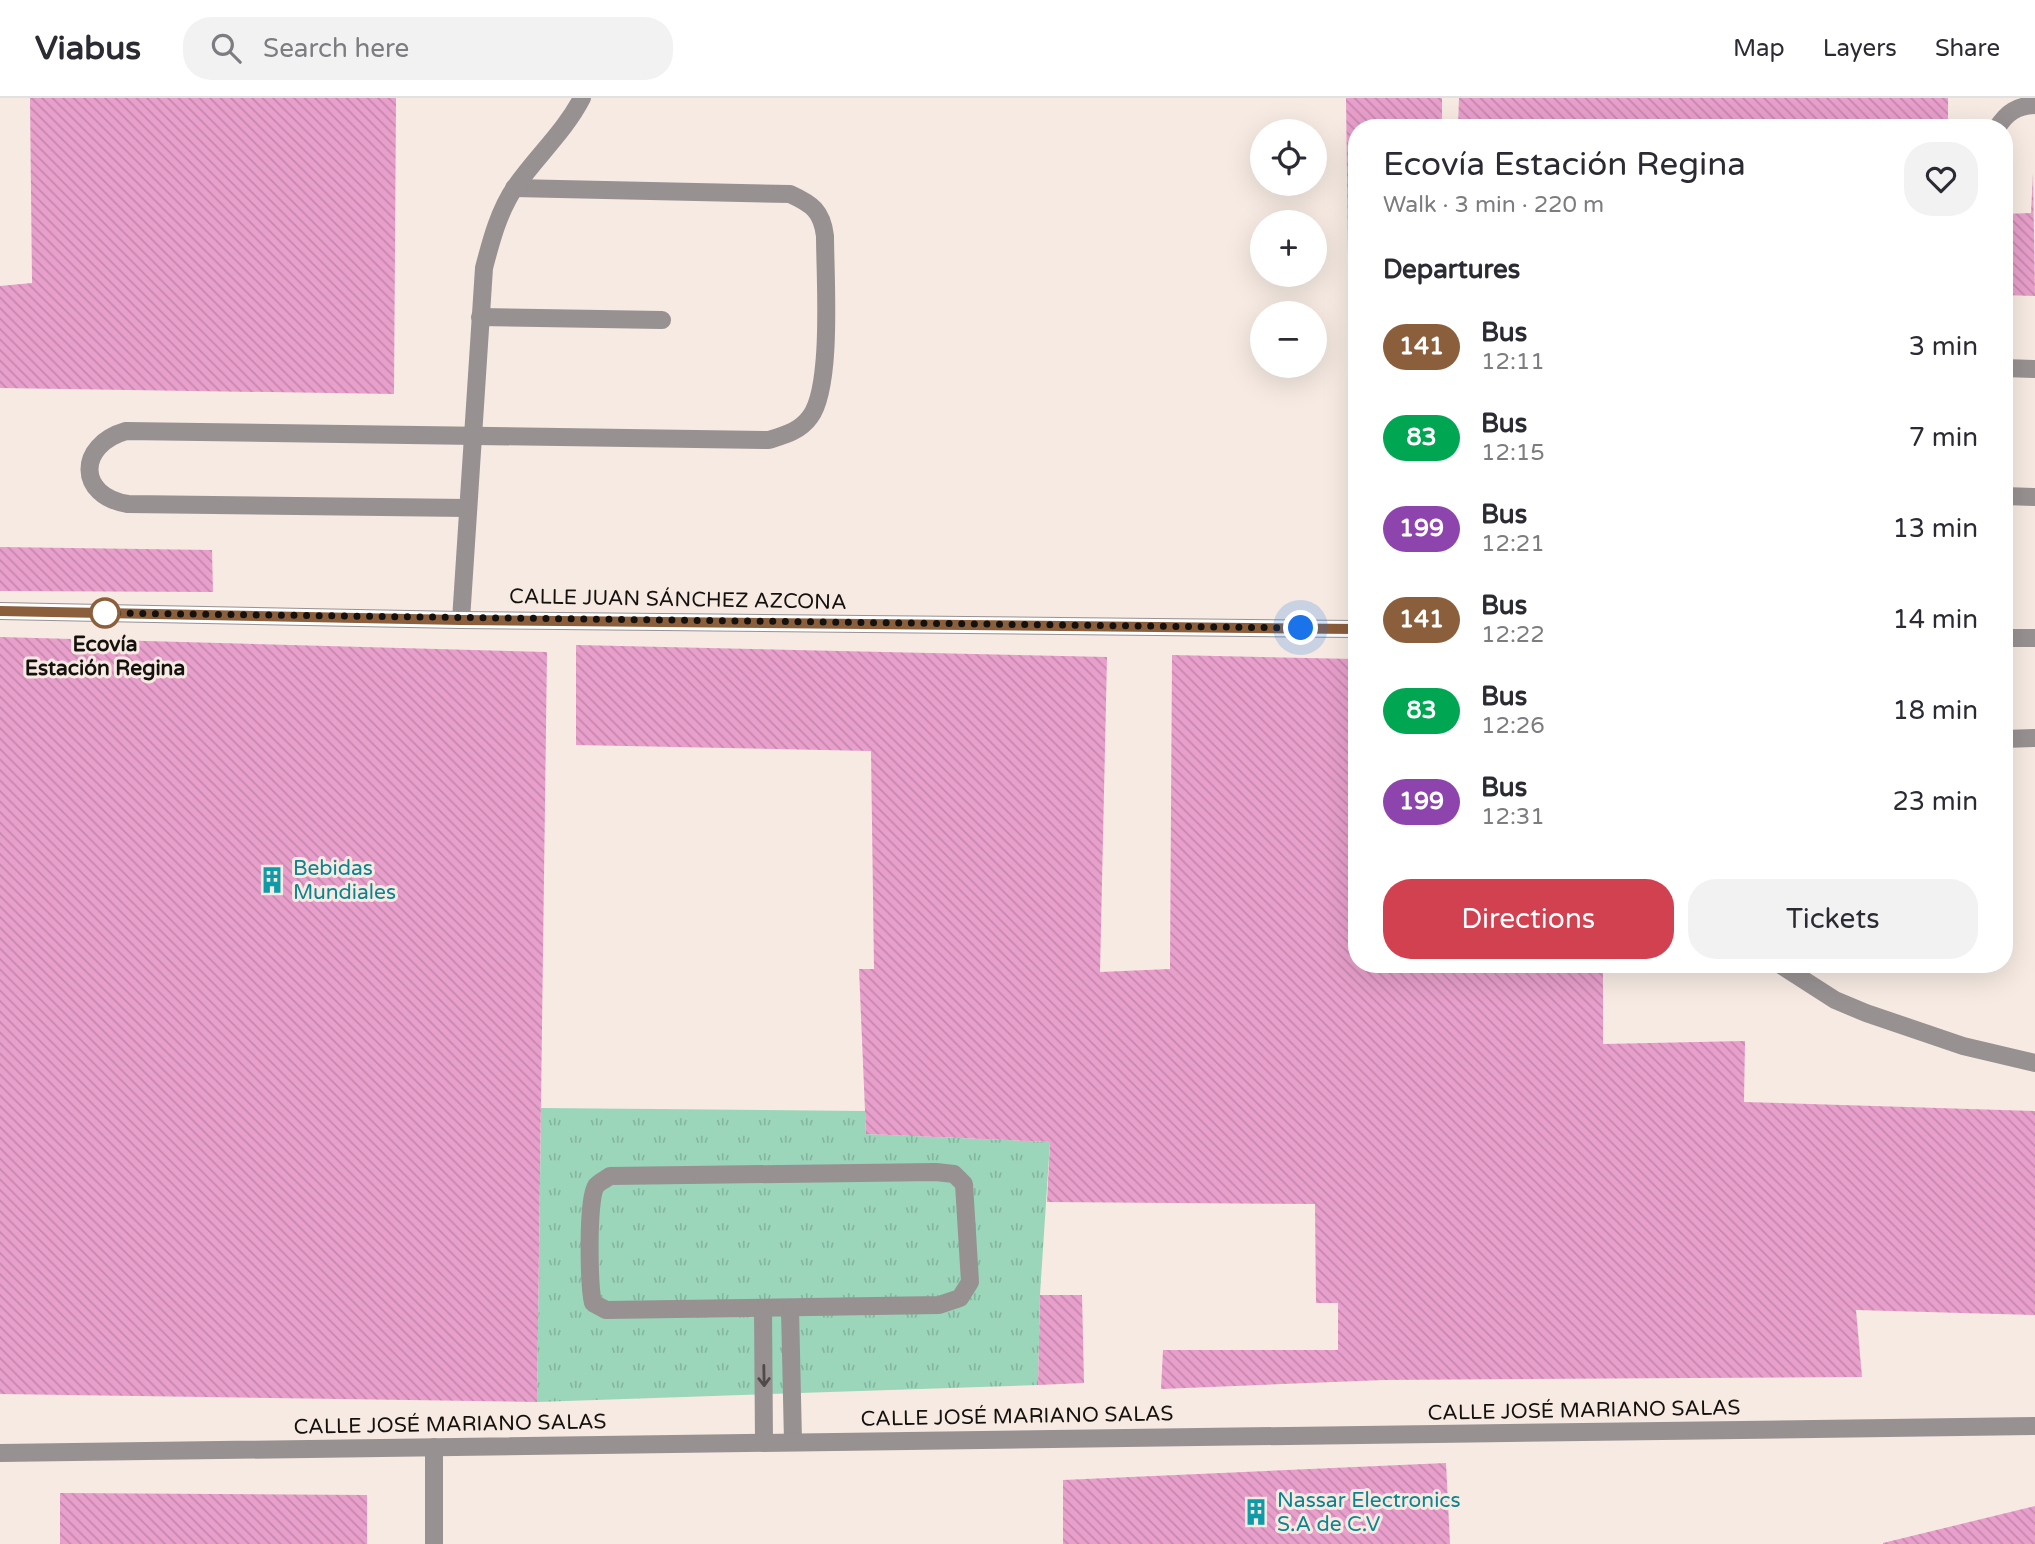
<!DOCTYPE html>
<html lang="en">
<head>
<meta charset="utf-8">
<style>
	:root { --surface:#fff; --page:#f2f2f3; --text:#2b2b33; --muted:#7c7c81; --line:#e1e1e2; --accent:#d14150 }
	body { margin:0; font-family:"Varela Round",sans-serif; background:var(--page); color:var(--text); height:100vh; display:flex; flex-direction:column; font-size:26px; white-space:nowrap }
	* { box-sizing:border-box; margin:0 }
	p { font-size:23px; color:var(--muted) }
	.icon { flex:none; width:38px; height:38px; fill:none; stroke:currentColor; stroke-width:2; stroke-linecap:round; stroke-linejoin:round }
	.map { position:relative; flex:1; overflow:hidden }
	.drawer { position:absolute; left:1348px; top:21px; width:665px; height:854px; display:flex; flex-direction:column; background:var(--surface); border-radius:28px; box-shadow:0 7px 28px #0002 }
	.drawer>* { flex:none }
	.badge { padding:0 14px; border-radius:23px; font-size:24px; line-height:46px }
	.tools { position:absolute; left:1250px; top:21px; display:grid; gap:14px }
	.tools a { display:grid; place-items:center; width:77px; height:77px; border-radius:50%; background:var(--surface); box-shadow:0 7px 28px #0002; font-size:35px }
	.you { position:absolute; width:35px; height:35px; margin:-18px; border:5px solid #fff; border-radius:50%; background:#1a73e8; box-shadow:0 0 0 10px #1a73e833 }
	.map>.badge { position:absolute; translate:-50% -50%; box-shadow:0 0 0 4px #fff }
	h2 { padding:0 35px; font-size:26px; line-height:63px }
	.round { display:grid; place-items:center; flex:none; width:74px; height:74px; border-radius:28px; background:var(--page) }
	.overview { display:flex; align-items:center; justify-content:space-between; height:119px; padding:0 35px }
	h1 { font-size:33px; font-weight:600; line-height:52px }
	.button { display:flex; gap:14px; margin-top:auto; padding:14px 35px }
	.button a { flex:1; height:80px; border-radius:28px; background:var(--accent); color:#fff; font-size:28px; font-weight:600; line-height:80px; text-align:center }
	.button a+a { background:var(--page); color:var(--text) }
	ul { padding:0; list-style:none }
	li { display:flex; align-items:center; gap:21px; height:91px; padding:0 35px }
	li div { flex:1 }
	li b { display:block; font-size:26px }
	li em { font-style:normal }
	li .badge { min-width:77px; font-weight:700; text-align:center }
	header { display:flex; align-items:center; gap:42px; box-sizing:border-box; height:98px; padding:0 35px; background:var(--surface); border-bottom:2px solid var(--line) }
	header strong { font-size:33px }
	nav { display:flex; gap:38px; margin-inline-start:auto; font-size:24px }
	.search { width:490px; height:63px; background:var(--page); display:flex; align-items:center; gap:18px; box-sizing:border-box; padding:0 24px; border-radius:28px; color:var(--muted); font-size:26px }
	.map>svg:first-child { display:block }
	.grass { fill:url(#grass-tufts) }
	.building { fill:url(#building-back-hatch) }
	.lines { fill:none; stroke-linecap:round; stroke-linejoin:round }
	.service { stroke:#979192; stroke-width:18 }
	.minor { stroke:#979192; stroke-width:18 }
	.oneway { stroke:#504b49 }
	.line-casing { stroke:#fff; stroke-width:16 }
	.line { stroke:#8b5e3c; stroke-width:10 }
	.walk { stroke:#15110e; stroke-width:7; stroke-dasharray:0 12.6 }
	.stop-dot { fill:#fff; stroke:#8b5e3c; stroke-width:3.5 }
	.labels { text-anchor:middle; stroke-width:6; stroke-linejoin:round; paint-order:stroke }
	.street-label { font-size:21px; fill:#15110e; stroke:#f6eae2 }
	.stop-label { font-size:21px; font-weight:bold; fill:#15110e; stroke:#f6eae2 }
	.culture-label { font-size:21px; fill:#0d838f; stroke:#f6eae2; text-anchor:start }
</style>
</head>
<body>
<header>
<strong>Viabus</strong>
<div class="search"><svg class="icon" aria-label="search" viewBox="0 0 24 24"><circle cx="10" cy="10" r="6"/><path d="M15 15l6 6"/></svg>Search here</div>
<nav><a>Map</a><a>Layers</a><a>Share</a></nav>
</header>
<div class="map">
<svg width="2035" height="1446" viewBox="0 0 2035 1446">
	<defs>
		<pattern id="grass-tufts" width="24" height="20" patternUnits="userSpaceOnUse" patternTransform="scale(1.75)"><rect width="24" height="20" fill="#9bd5ba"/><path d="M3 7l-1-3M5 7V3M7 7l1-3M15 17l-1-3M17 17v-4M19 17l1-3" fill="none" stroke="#85b69f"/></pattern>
		<pattern id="building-back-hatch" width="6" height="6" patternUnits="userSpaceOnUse" patternTransform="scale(1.75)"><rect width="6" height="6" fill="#e89fcb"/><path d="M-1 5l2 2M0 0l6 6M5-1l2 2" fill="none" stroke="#c688ad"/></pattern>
	</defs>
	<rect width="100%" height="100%" fill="#f6eae2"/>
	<polygon class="grass" points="541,1010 865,1013 866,1036 1050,1044 1040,1196 1038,1287 537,1304"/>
	<g class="building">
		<polygon points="30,0 396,0 394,296 0,290 0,188 32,185"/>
		<polygon points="1346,0 1442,0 1442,30 1356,30 1356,474 1352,473"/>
		<polygon points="1459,0 1948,0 1948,30 1458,30"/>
		<polygon points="2033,75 2035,198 2004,197 2004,116 2031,115"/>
		<polygon points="0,449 212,452 213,494 0,493"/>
		<polygon points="0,539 547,554 537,1304 0,1296"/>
		<polygon points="576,547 1107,559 1100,874 1170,871 1172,557 1356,561 1356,866 1603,866 1603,946 1745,943 1744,1004 2035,1013 2035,1217 1856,1212 1862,1279 1384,1282 1161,1291 1163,1252 1338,1252 1338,1205 1316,1205 1315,1106 1047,1104 1050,1044 866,1036 859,871 874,871 871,653 576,647"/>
		<polygon points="1040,1197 1082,1197 1084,1285 1038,1287"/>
		<polygon points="1446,1365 1450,1446 1063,1446 1063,1382"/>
		<polygon points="60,1395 367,1397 367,1446 60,1446"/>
		<polygon points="2035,1408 2035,1446 1883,1446 1883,1445"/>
	</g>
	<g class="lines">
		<g class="service">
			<path d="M 1997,30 C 2007,14 2017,8 2035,7"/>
			<polyline points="480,219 662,222"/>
			<polyline points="2004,270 2035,271"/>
			<polyline points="2004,398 2035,399"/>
			<path d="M 467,410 L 128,406 C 77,398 77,347 126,333 L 769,342 C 785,337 800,333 810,319 C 833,289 825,178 825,138 C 822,113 812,106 790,96 L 514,90"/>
			<path d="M 461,522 L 484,170 C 491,143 499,112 516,88 C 537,58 565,33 582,0"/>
			<polyline points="2004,641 2035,640"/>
			<polyline points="1779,866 1835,902 1866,915 1963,948 2035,965"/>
			<path d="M 936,1074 L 954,1076 L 964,1086 L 970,1184 L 960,1200 L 939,1207 L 606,1212 L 593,1205 C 589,1188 587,1101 596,1088 C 599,1084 606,1081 610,1078 Z"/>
			<polyline points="763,1211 764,1345"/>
			<polyline points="790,1211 793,1343"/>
			<polyline points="434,1349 434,1446"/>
		</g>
		<g class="minor">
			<polyline points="0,513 461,522 1356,531"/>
			<polyline points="2004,540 2035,540"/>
			<polyline points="0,1355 2035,1328"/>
		</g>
	</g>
	<defs><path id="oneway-shaft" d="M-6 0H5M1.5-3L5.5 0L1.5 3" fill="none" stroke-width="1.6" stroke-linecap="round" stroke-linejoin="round" transform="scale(1.75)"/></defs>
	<use class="oneway" href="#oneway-shaft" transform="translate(764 1278) rotate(89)"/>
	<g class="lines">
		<defs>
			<polyline id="line" points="0,513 461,522 1356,531"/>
		</defs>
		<use href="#line" class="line-casing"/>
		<use href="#line" class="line"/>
		<polyline class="walk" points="105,515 1301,530"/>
	</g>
	<defs>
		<symbol id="building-bare" viewBox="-9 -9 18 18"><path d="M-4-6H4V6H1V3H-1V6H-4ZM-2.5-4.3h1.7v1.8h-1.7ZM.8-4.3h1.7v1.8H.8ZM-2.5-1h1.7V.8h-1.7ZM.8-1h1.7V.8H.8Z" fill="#0f9aa8" stroke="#f6eae2" stroke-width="2.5" paint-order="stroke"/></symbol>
	</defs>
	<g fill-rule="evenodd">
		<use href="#building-bare" x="253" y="763" width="38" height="38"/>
		<use href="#building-bare" x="1237" y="1395" width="38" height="38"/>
	</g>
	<circle class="stop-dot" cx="105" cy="515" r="14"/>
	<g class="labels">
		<g class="street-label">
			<text transform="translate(678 501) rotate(1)" y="7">CALLE JUAN SÁNCHEZ AZCONA</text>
			<text transform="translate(1584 1312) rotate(-1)" y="7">CALLE JOSÉ MARIANO SALAS</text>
			<text transform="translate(1017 1318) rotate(-1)" y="7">CALLE JOSÉ MARIANO SALAS</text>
			<text transform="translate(450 1326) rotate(-1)" y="7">CALLE JOSÉ MARIANO SALAS</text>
		</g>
		<g class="stop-label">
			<text x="105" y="553">Ecovía<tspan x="105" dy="24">Estación Regina</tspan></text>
		</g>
		<g class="culture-label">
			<text x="293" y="777">Bebidas<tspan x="293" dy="24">Mundiales</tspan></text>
			<text x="1277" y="1409">Nassar Electronics<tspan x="1277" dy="24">S.A de C.V</tspan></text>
		</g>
	</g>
</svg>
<div class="tools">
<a><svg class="icon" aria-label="locate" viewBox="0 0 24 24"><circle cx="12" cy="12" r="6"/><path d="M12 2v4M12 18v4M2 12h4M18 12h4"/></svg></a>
<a>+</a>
<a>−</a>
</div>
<div class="you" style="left:1301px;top:530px"></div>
<section class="drawer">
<div class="overview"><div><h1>Ecovía Estación Regina</h1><p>Walk · 3 min · 220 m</p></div><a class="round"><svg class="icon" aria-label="heart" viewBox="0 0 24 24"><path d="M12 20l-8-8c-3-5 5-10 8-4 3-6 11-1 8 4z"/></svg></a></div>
<h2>Departures</h2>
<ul>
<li><span class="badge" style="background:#8b5e3c;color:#fff">141</span><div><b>Bus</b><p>12:11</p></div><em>3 min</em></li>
<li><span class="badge" style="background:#00a651;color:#fff">83</span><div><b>Bus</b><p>12:15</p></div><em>7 min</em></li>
<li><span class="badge" style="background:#8e44ad;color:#fff">199</span><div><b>Bus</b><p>12:21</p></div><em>13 min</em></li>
<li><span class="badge" style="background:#8b5e3c;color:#fff">141</span><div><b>Bus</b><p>12:22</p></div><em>14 min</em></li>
<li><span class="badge" style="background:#00a651;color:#fff">83</span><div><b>Bus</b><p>12:26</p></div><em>18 min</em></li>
<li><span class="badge" style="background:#8e44ad;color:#fff">199</span><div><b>Bus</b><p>12:31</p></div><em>23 min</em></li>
</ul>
<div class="button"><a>Directions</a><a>Tickets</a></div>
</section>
</div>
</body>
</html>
